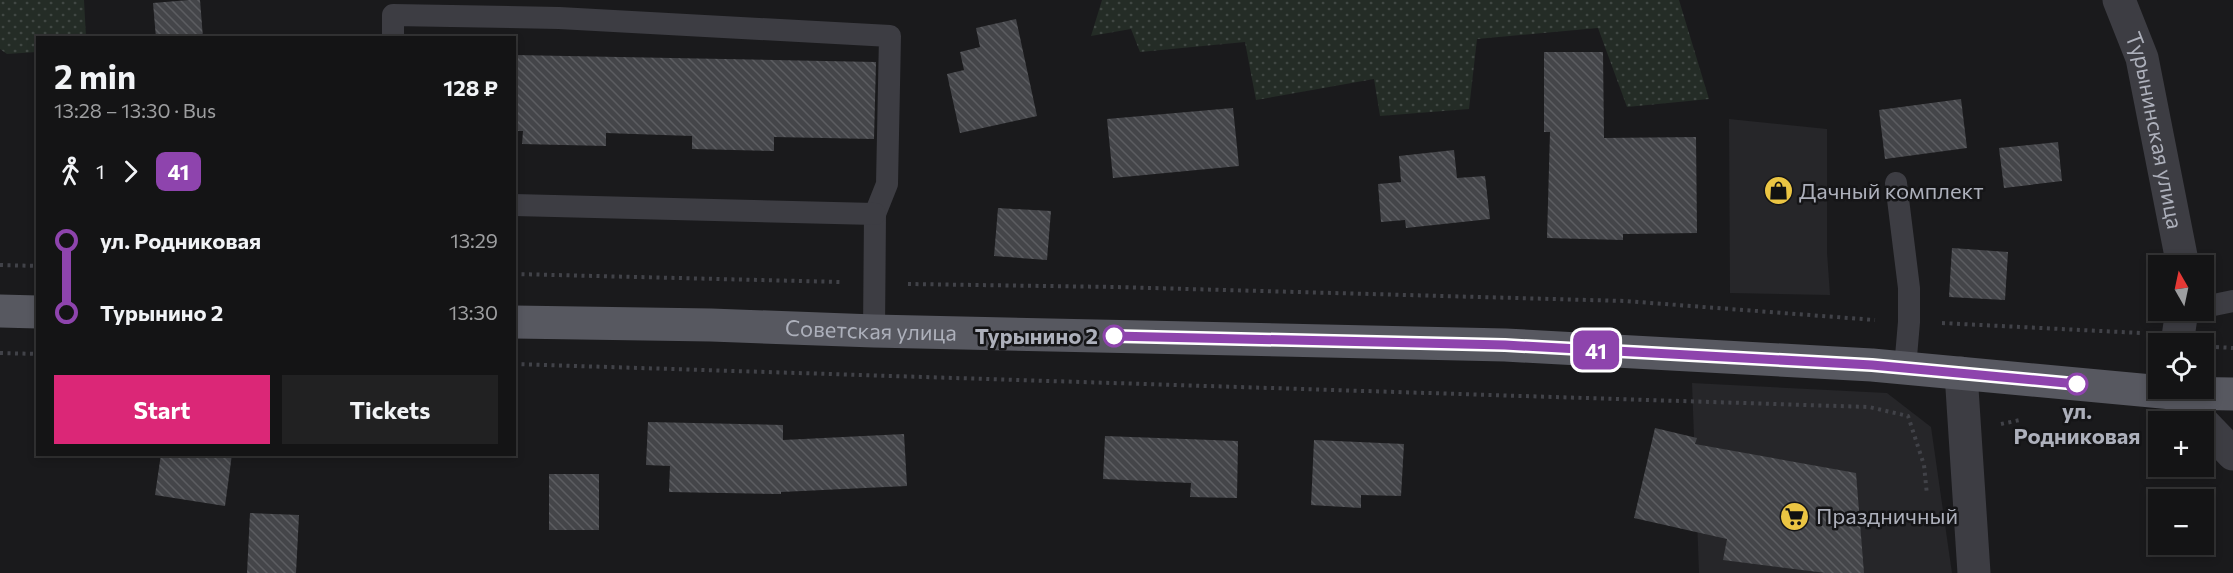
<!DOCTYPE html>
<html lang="en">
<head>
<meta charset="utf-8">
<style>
	:root { --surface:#141415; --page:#212122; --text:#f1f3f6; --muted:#9d9ea0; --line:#333334; --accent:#db2777 }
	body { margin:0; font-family:Commissioner,sans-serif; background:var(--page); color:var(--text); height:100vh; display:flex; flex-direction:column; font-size:22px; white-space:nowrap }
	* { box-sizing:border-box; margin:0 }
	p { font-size:20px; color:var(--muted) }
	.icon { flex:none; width:33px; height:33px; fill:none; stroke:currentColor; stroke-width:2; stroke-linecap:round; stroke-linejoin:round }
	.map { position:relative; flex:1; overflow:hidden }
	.sheet { position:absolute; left:36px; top:36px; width:480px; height:420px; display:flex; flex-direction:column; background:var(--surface); border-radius:0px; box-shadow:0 3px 9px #0003,0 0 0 2px var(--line) }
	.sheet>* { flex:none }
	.badge { padding:0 12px; border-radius:9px; font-size:21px; line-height:39px }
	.needle { width:39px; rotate:351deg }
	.fabs { position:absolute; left:2148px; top:255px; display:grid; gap:12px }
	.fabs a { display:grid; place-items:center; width:66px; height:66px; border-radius:0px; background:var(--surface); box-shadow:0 3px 9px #0003,0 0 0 2px var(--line); font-size:30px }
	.map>.badge { position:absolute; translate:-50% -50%; box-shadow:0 0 0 3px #fff }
	.legs { display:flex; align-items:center; gap:9px; height:66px; padding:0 18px; font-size:20px }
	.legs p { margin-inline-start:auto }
	.overview { display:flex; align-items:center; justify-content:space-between; height:102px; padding:0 18px }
	h1 { font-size:33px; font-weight:700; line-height:45px }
	.primary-button { display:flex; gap:12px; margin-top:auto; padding:12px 18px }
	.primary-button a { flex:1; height:69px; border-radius:0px; background:var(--accent); color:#fff; font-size:24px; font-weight:700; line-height:69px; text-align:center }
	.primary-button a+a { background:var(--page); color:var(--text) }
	ul { padding:0 18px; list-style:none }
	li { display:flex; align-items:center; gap:21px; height:72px; font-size:22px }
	li i { display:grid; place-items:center; width:9px; height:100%; margin:0 8px; background:currentColor }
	li i::after { content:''; width:15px; height:15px; margin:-8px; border:4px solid; border-radius:50%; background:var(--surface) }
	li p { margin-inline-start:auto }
	li:first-child i { background:linear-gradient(#0000 50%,currentColor 0) }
	li:last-child i { background:linear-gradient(currentColor 50%,#0000 0) }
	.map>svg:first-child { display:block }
	.built { fill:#262629 }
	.garden { fill:url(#garden-dots) }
	.building { fill:url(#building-back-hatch) }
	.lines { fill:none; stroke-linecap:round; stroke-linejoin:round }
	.path { stroke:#414248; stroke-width:4; stroke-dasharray:3 4.5; stroke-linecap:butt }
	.service { stroke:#3d3d43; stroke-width:22 }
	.minor { stroke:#3d3d43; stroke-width:33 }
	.tertiary { stroke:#3d3d43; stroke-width:33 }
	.primary { stroke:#575860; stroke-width:33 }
	.line-1-casing { stroke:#fff; stroke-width:14 }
	.line-1 { stroke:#8e44ad; stroke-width:9 }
	.stop-1-dot { fill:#fff; stroke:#8e44ad; stroke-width:3 }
	.labels { text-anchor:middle; stroke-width:5; stroke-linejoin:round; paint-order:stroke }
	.street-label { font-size:22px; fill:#adb0bb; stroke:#151517 }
	.poi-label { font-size:22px; fill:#adb0bb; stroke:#151517; text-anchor:start }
	.stop-label { font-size:22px; font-weight:bold; fill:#adb0bb; stroke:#151517; text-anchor:end }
</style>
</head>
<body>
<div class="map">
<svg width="2233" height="573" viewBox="0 0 2233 573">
	<defs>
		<pattern id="garden-dots" width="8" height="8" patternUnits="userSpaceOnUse" patternTransform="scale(1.5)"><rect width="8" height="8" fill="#242c26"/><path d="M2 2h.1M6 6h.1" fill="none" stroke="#414844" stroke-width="1.8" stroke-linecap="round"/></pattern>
		<pattern id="building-back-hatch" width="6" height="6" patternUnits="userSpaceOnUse" patternTransform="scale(1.5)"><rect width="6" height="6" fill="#444549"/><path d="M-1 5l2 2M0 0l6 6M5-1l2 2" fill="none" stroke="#5c5d61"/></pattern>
	</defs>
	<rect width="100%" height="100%" fill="#1a1a1c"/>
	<g class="built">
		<polygon points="1729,119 1827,129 1827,252 1830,295 1730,293"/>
		<polygon points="1692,383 1887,393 1931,427 1952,573 1699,573"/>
	</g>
	<g class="garden">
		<polygon points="0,0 84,0 86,37 38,38 37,52 7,54 0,49"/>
		<polygon points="1102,0 1679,0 1709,99 1627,107 1598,28 1477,39 1469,109 1380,116 1374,79 1256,100 1245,42 1140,52 1131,29 1091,36"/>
	</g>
	<g class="building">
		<polygon points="189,0 200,0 203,38 156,38 153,3"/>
		<polygon points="1016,19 1037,116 960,133 947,74 964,70 960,52 980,47 976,28"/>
		<polygon points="1544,52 1603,52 1604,138 1696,137 1697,233 1623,234 1623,240 1547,238 1550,132 1544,132"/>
		<polygon points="514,55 876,62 874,139 774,137 774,151 692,149 692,136 606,133 606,146 522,144 523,131 514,131"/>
		<polygon points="1961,99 1967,148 1885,159 1879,110"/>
		<polygon points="1233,108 1239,166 1113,178 1107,119"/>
		<polygon points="2058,142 2062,181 2004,188 1999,148"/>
		<polygon points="1454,150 1457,178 1485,176 1490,219 1406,228 1405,220 1381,222 1378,184 1401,182 1399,156"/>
		<polygon points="998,208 1051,211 1047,260 994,256"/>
		<polygon points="1952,248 2008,252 2005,300 1949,297"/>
		<polygon points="648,422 783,425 783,440 904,434 907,486 781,492 781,494 669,492 670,466 646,465"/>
		<polygon points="1655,428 1697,438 1695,444 1856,473 1864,573 1826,573 1723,560 1727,539 1634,518"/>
		<polygon points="1105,436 1238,441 1237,498 1190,497 1191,483 1103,479"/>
		<polygon points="1314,440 1404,444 1401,496 1361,495 1361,508 1311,505"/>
		<polygon points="161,454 232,454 225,506 155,495"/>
		<rect x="549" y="474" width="50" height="56"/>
		<polygon points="250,513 299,515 296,573 247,573"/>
	</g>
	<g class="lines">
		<g class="path">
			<polyline points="0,265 38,266"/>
			<polyline points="514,274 841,282"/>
			<polyline points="908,284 1115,287 1625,301 1875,320"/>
			<polyline points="1942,323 2141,333"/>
			<polyline points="2216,347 2233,348"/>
			<polyline points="0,353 38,354"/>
			<polyline points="514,364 1869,407 1908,416 1924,465 1927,495"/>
			<polyline points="2001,424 2020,420"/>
		</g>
		<g class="service">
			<polyline points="393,38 393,15 559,18 890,36 887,184 875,214 874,331"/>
			<polyline points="1896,183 1909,288 1909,322 1905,368"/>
			<polyline points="514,205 875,214"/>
			<polyline points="2204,307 2233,301"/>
		</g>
		<g class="minor">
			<path id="s1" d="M 2119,0 L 2142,58 L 2183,266"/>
			<polyline points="2177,344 2182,310"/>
			<polyline points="2174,388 2173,393 2201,422"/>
			<polyline points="2204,424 2233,454"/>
		</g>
		<polyline class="tertiary" points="1961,373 1974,573"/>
		<g class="primary">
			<polyline points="0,311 38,312"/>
			<path id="s2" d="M 514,322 L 711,325 L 874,331 L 1505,345 L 1872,365 L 2173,393 L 2233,394"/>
		</g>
	</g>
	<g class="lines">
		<defs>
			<polyline id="line-1" points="1114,336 1505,345 1872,365 2077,384"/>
		</defs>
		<use href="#line-1" class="line-1-casing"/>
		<use href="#line-1" class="line-1"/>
	</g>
	<defs>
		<symbol id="shop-disc" viewBox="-11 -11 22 22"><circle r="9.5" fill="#ebc543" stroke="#151517"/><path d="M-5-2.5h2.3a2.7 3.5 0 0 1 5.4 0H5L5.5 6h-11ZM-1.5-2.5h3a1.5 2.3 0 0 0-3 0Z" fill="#111"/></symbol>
		<symbol id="supermarket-disc" viewBox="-11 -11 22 22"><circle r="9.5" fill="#ebc543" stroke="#151517"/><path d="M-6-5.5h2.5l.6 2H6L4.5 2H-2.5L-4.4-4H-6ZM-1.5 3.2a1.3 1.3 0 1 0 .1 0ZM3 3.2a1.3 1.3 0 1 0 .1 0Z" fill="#111"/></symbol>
	</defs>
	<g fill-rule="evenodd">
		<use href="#shop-disc" x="1762" y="174" width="33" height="33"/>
		<use href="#supermarket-disc" x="1778" y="500" width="33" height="33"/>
	</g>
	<g class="stop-1-dot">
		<circle cx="1114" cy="336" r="10"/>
		<circle cx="2077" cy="384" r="10"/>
	</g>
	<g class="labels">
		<g class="street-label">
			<text dy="8" stroke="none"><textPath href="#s1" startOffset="136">Турынинская улица</textPath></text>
			<text dy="8" stroke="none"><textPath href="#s2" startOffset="357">Советская улица</textPath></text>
		</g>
		<g class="poi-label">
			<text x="1799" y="199">Дачный комплект</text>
			<text x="1816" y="524">Праздничный</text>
		</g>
		<g class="stop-label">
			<text x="1098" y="344">Турынино 2</text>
			<text x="2077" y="419" text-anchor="middle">ул.<tspan x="2077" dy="25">Родниковая</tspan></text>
		</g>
	</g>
</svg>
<div class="fabs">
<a><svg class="needle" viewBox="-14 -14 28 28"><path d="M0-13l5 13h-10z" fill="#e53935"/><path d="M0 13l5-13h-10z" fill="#9d9ea0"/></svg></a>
<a><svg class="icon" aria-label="locate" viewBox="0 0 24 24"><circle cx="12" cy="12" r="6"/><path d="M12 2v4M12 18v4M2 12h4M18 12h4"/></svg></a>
<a>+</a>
<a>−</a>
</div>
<b class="badge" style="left:1596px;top:350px;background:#8e44ad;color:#fff">41</b>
<section class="sheet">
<div class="overview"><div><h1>2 min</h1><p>13:28 – 13:30 · Bus</p></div><b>128 ₽</b></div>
<div class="legs"><svg class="icon" aria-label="walk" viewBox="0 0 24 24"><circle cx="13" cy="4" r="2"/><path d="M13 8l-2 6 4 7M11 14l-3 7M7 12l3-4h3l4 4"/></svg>1<svg class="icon" aria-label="forward" viewBox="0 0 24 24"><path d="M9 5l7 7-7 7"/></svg><b class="badge" style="background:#8e44ad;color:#fff">41</b></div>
<ul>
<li><i style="color:#8e44ad"></i><b>ул. Родниковая</b><p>13:29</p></li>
<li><i style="color:#8e44ad"></i><b>Турынино 2</b><p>13:30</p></li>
</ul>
<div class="primary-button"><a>Start</a><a>Tickets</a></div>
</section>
</div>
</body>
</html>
